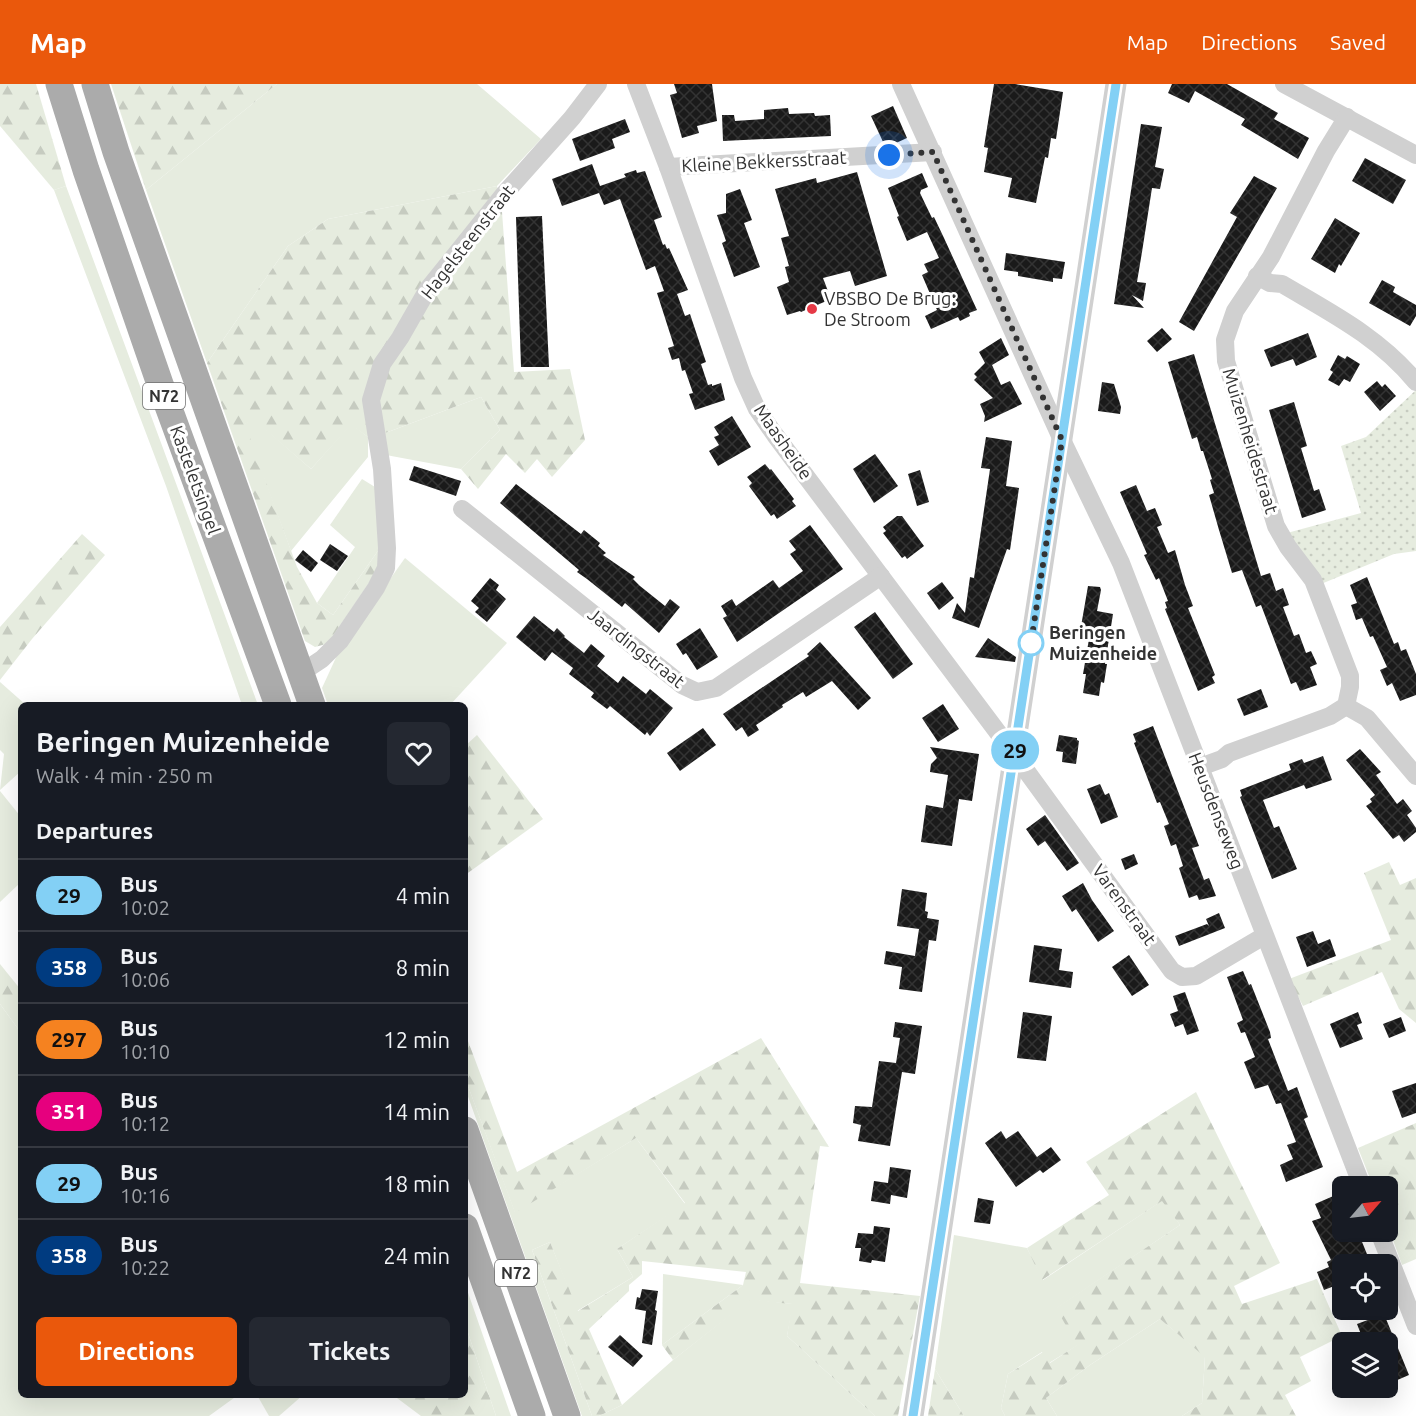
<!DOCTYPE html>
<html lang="en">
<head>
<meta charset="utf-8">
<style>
	:root { --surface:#171b24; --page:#242831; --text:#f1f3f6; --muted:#9ea1a6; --line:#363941; --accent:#ea580c }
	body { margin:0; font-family:Ubuntu,sans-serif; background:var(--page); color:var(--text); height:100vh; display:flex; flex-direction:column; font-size:22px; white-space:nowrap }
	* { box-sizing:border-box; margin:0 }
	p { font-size:20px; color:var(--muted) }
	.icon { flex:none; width:33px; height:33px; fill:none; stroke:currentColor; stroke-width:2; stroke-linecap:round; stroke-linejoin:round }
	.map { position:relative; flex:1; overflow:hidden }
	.drawer { position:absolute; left:18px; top:618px; width:450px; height:696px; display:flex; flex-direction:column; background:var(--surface); border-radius:9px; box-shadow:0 6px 24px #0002 }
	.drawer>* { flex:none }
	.badge { padding:0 12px; border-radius:20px; font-size:21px; line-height:39px }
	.needle { width:39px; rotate:62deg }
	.fabs { position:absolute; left:1332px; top:1092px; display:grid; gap:12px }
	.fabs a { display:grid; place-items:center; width:66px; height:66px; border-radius:9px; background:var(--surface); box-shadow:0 6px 24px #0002; font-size:30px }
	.you { position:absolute; width:30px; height:30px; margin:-15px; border:4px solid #fff; border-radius:50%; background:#1a73e8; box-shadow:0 0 0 9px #1a73e833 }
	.map>.badge { position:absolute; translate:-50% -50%; box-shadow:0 0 0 3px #fff }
	h2 { padding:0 18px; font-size:22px; line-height:54px }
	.round { display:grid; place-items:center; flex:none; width:63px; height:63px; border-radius:9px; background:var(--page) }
	.overview { display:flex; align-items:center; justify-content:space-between; height:102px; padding:0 18px }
	h1 { font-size:28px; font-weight:700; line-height:45px }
	.button { display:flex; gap:12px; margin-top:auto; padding:12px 18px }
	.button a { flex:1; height:69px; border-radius:9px; background:var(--accent); color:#fff; font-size:24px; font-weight:700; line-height:69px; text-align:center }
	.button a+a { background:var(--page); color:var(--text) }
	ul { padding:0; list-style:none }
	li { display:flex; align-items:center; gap:18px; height:72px; padding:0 18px; border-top:2px solid var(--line) }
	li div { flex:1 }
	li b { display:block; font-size:22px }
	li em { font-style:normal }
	li .badge { min-width:66px; font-weight:700; text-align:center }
	header { display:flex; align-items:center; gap:36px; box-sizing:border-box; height:84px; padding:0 30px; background:var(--accent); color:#fff }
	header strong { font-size:28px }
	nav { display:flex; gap:33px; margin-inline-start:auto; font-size:21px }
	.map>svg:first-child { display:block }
	.grass { fill:#e6ecdf }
	.forest { fill:url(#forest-firs) }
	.park { fill:url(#park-dots) }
	.building { fill:url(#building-cross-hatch) }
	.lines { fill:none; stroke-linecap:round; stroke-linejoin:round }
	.minor { stroke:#d0d0d0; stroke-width:18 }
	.tertiary { stroke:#d0d0d0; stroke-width:21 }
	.primary { stroke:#ababab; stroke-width:27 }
	.line-casing { stroke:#fff; stroke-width:14 }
	.line { stroke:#83d0f5; stroke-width:9 }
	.walk { stroke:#333; stroke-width:6; stroke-dasharray:0 10.8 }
	.poi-dot { fill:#e63946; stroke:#fff; stroke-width:2 }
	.stop-dot { fill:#fff; stroke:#83d0f5; stroke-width:3 }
	.labels { text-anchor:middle; stroke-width:6; stroke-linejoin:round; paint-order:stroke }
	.shield { fill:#fff; stroke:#707070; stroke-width:1.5 }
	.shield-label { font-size:16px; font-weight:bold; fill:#333 }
	.street-label { font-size:18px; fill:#333; stroke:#fff }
	.poi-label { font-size:18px; fill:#333; stroke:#fff; text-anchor:start }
	.stop-label { font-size:18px; font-weight:bold; fill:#333; stroke:#fff; text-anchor:start }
</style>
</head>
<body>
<header>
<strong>Map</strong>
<nav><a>Map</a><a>Directions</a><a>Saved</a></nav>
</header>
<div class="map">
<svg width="1416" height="1332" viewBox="0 0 1416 1332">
	<defs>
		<pattern id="forest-firs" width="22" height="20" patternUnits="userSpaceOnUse" patternTransform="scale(1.5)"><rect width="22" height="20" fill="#e6ecdf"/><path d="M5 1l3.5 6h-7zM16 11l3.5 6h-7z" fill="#c6cbc0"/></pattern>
		<pattern id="park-dots" width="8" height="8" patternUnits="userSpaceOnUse" patternTransform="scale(1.5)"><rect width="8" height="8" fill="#e6ecdf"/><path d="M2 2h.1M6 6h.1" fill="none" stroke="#c6cbc0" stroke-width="1.8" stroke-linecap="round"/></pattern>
		<pattern id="building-cross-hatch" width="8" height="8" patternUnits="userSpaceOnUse" patternTransform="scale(1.5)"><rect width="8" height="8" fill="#1a1a1a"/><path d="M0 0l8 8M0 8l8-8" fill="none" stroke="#333"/></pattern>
	</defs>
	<rect width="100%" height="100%" fill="#fff"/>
	<g class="grass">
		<polygon points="277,0 477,0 541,55 497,102 328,135 288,162 207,279 146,106"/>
		<polygon points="66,102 258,621 242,621 166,402 54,106"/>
		<polygon points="481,313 500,346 461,385 386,371 380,351"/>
		<polygon points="254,335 311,385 351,340 368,353 368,373 291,467 244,340"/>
		<polygon points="362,395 375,403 382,461 333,531 317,519 355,463 330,441"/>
		<polygon points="405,474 507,559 450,621 328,621 322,604 339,567"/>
		<polygon points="0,598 26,621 21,621 21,687 0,706 4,670 0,666"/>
		<polygon points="0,707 21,733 21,798 0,818"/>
		<polygon points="0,920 21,949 21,1311 238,1311 209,1332 0,1332"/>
		<polygon points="465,994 515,1128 636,1054 685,1120 617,1165 633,1193 577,1227 550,1158 532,1166 592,1332 582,1332 465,1004"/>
		<polygon points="1163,1116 1180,1141 1057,1224 1078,1261 1049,1279 1042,1268 1008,1290 1001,1324 1005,1332 964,1332 935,1285 954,1151 1027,1164 1043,1196"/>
		<polygon points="663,1190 743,1201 662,1261"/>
		<polygon points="465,1200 511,1332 496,1332 465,1240"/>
		<polygon points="750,1215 793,1220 787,1252 875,1332 599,1332 622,1321 673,1276"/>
		<polygon points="1160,1235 1205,1272 1202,1319 1182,1332 1057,1332 1046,1314 1090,1281"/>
		<polygon points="257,1311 303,1311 279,1332 269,1332"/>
	</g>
	<g class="forest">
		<polygon points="0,0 36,0 66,102 54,106 0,42"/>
		<polygon points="111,0 277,0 146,106"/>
		<polygon points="497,102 502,128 514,288 570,285 585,356 552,393 537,375 525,389 506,370 478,405 461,385 500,346 481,313 380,351 368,353 351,341 311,385 254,336 245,340 297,483 317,519 333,531 382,461 394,462 333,552 326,560 315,563 305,557 207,279 288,162 328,135"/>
		<polygon points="82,450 105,471 32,555 0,596 0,543"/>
		<polygon points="477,651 543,735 465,791 465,662"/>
		<polygon points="1389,778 1400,801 1416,794 1416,939 1399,925 1382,888 1303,922 1289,895 1391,856 1364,789"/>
		<polygon points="0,880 21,906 21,949 0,920"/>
		<polygon points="465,949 517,1088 761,954 829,1063 820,1062 800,1199 920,1212 898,1332 875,1332 787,1252 792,1220 750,1216 673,1276 662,1261 743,1201 746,1188 642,1177 642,1190 629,1201 629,1207 589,1245 622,1321 599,1332 592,1332 532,1166 550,1158 578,1227 633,1193 617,1165 685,1119 636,1054 515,1129 465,994"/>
		<polygon points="1196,1008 1280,1179 1234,1202 1242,1220 1317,1195 1342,1252 1300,1273 1311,1297 1285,1311 1296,1332 1182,1332 1202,1319 1205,1273 1160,1235 1090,1281 1046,1314 1057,1332 1005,1332 1001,1324 1008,1290 1043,1268 1050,1279 1077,1261 1056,1224 1180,1141 1162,1117 1042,1196 1027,1164 1109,1111 1086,1078"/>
		<polygon points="1416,1039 1416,1175 1402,1181 1388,1142 1388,1102 1373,1102 1358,1064"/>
		<polygon points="465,1240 496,1332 421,1332 393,1311 465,1311"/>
		<polygon points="935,1285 964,1332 928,1332"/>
	</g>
	<polygon class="park" points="1416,306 1416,467 1394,470 1321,500 1287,449 1361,429 1341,362 1366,353"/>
	<g class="building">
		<polygon points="674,0 712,0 717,37 697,42 699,49 682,54 670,11 677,9"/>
		<polygon points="994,0 1015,0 1063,8 1056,55 1051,54 1048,74 1045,73 1036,119 1008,113 1012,94 984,88 988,64 984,63"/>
		<polygon points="1172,0 1227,0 1278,29 1274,35 1309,54 1298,75 1241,41 1245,35 1195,7 1189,19 1168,9"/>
		<polygon points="893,22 907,54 896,59 884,60 871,32"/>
		<polygon points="788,24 789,30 814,29 815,32 830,31 831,52 723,57 722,31 734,31 735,37 764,35 764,26"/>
		<polygon points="625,35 630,48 612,55 615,64 580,77 572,55"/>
		<polygon points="1141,40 1162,43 1155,83 1164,85 1160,105 1152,104 1142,168 1137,198 1146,199 1143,217 1132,211 1144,224 1114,220"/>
		<polygon points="1365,74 1406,96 1393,120 1352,97"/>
		<polygon points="592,80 600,102 626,93 624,90 636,86 637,89 645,87 662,133 654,136 663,161 665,160 667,165 669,164 688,206 677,210 685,232 690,230 706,278 701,280 708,301 712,300 712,302 721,299 725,316 695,326 689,310 693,309 685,286 682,287 679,274 672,276 668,264 674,262 657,209 664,207 655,182 646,186 620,115 604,121 599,109 562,122 552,95"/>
		<polygon points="857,88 887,192 855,202 850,187 823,194 831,215 801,228 800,227 787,231 777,203 789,198 785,183 789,182 781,154 789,152 775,105 816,94 817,99"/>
		<polygon points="922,89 928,103 921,106 920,109 932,134 934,133 944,154 977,226 969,229 970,232 960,237 958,233 931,245 925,232 937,226 922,191 928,188 924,180 939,174 927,148 907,157 897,133 899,132 888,104"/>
		<polygon points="1254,92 1277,104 1194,247 1179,238 1237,133 1230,129"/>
		<polygon points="740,105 752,136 744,139 760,183 734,193 722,159 726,157 717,131 726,129 726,110"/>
		<polygon points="542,132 549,283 521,283 516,133"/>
		<polygon points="1335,134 1360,149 1341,182 1339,180 1335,189 1311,175"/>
		<polygon points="1006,169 1065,178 1062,195 1053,194 1053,198 1018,192 1018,188 1004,186"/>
		<polygon points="1382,196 1395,203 1393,208 1416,221 1416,232 1410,242 1369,219"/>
		<polygon points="1162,244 1172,255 1157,268 1147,257"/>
		<polygon points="1308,249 1317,273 1296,282 1293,275 1271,283 1264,266"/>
		<polygon points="1001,254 1009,271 992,281 1001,301 1010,297 1022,320 984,338 985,332 980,320 993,314 974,296 977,293 974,290 985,279 979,268"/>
		<polygon points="1194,270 1261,492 1270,489 1276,507 1283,504 1289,521 1283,523 1294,552 1299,550 1306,569 1311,567 1317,580 1310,583 1317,601 1300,607 1296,598 1291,600 1261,521 1256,523 1242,486 1232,489 1219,446 1209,411 1214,409 1210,396 1212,395 1203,367 1201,367 1197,353 1192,355 1168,278"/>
		<polygon points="1338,271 1345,275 1347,272 1360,280 1350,298 1344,295 1339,302 1328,296 1333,288 1330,286"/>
		<polygon points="1377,297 1382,303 1385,300 1396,312 1380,327 1364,308"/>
		<polygon points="1102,298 1114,300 1121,323 1120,330 1098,327"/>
		<polygon points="1294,318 1307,362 1301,364 1314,407 1319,405 1326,426 1302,434 1269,326"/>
		<polygon points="732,332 751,363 718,382 709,367 719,361 714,353 719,351 714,343"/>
		<polygon points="986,353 1012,357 1006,402 1019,404 1010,466 1007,465 979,544 952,534 957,519 965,529 970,493 974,494 990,385 981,384"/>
		<polygon points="875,370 898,402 874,419 853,385"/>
		<polygon points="765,380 770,386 771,385 794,415 792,417 796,422 777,435 774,430 771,432 749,402 752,399 747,393"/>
		<polygon points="414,382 461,397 456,412 409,396"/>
		<polygon points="920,386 929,418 917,422 908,390"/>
		<polygon points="516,400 581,450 584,446 600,459 598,462 606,469 603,471 635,493 633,495 640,502 665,522 670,515 680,523 659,549 625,519 622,523 587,495 577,488 579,486 500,419"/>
		<polygon points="1136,401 1147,427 1155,424 1162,441 1157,443 1168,469 1175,466 1185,501 1193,522 1188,524 1215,591 1212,593 1215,599 1198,607 1165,525 1167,524 1165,518 1168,517 1159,494 1156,496 1144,471 1147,470 1120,408"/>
		<polygon points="897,432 902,432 924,462 907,475 905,472 902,474 883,449 886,447 883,443"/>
		<polygon points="810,441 843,485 737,558 723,534 727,532 721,522 732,515 736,522 773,496 779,504 803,487 790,470 796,466 789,457"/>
		<polygon points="330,460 348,472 337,487 320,476"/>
		<polygon points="303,466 318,479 311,488 295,476"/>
		<polygon points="1367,493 1394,560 1398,558 1401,567 1406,565 1416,590 1416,611 1400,617 1392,599 1387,602 1380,586 1387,583 1373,552 1370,553 1362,534 1356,536 1351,521 1357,519 1350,501"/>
		<polygon points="490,494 499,501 496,506 506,515 487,538 475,528 479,524 471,517"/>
		<polygon points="942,498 954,514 939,526 927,509"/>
		<polygon points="1088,502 1100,503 1101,506 1097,527 1113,530 1105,580 1107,580 1104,599 1101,598 1099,612 1083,609 1086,590 1083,590 1089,555 1079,554"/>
		<polygon points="875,528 913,580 893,595 854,543"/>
		<polygon points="534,532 554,548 557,544 565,552 564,553 584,569 591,560 605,572 597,582 618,599 623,592 646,610 650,605 673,624 650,652 647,648 645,651 610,622 607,625 591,613 594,609 569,590 573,584 552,568 545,577 516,553"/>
		<polygon points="700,544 718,573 697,586 686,569 683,571 676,560"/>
		<polygon points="988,554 1016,573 1015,578 975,573"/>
		<polygon points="820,558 871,614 858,626 832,597 806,613 803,608 782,621 783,623 756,641 759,646 748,653 742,643 736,647 723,630 809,572 807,570"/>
		<polygon points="1261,605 1268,623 1244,632 1237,615"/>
		<polygon points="943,620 959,645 938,658 922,634"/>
		<polygon points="1153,642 1199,762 1192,764 1204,796 1209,794 1216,812 1199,816 1197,811 1189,814 1179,784 1183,782 1176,760 1171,762 1164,742 1169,740 1160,718 1157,719 1134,659 1136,658 1133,650"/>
		<polygon points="703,644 716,661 680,687 667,669"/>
		<polygon points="1059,651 1077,654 1077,656 1079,657 1076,680 1062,678 1063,668 1056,667"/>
		<polygon points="930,663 979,670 972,717 959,715 952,762 921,758 926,721 943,724 948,691 930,688 931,680 937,674"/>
		<polygon points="1360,665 1381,688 1376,691 1397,720 1403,715 1412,727 1407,731 1416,744 1416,748 1404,758 1399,751 1393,755 1366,722 1372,718 1370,715 1375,711 1346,676"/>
		<polygon points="1323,672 1332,696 1306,705 1304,701 1263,716 1274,744 1279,742 1297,785 1272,795 1240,713 1242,712 1240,706 1291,686 1289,680 1302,675 1304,679"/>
		<polygon points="1100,700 1105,711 1109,709 1118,733 1101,740 1087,705"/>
		<polygon points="1045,731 1079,779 1067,787 1045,757 1038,762 1026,745"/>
		<polygon points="1134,770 1138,780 1125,786 1121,775"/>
		<polygon points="1083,799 1092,816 1114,847 1098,858 1076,825 1072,828 1062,812"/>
		<polygon points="902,805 927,809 925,827 928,828 927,834 939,836 936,857 929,856 922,908 899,905 902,883 884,880 886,867 915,872 919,845 897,842"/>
		<polygon points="1219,829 1225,844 1179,862 1175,852 1207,840 1209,842 1206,835"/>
		<polygon points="1313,847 1318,860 1330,855 1336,872 1307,883 1296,853"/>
		<polygon points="1034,861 1062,865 1059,886 1073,888 1071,904 1029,898"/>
		<polygon points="1129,871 1149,901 1132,912 1112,883"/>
		<polygon points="1243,887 1249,901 1251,900 1270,948 1271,954 1268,955 1288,1007 1297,1003 1308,1033 1304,1035 1323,1083 1286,1098 1280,1081 1293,1075 1287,1061 1296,1058 1281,1019 1276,1020 1268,1001 1255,1005 1244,978 1255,973 1245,948 1241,949 1237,939 1243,936 1227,893"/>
		<polygon points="1185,908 1199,947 1187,951 1183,940 1175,943 1170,930 1178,927 1173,912"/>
		<polygon points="1023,928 1052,932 1046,977 1017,974"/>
		<polygon points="1358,928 1362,939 1357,941 1363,955 1340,964 1330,940"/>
		<polygon points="1401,933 1406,947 1389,954 1383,940"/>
		<polygon points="895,938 922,942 915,990 902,988 890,1062 858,1057 861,1041 853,1039 855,1022 872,1023 879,977 896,979 900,954 893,953"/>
		<polygon points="1416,999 1416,1029 1402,1034 1392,1007"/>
		<polygon points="1001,1047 1006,1055 1018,1047 1037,1073 1051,1063 1061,1076 1043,1089 1040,1086 1016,1103 985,1059"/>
		<polygon points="890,1083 911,1086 907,1114 891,1111 890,1120 871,1117 874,1097 888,1099"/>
		<polygon points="1338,1110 1342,1121 1342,1148 1358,1148 1371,1180 1342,1180 1342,1201 1342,1199 1324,1206 1317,1188 1329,1183 1327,1178 1331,1176 1312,1137 1321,1134 1315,1120"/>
		<polygon points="978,1114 994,1117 990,1140 974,1138"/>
		<polygon points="874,1142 890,1144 885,1178 872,1176 871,1179 859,1177 861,1164 855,1164 858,1149 873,1150"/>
		<polygon points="642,1205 658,1207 655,1226 657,1227 652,1261 642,1259 646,1227 635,1225 637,1213 640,1214"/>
		<polygon points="1384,1230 1409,1291 1388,1300 1388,1258 1364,1258 1357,1240"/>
		<polygon points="620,1251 643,1272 633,1283 608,1263"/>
	</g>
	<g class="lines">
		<g class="minor">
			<polyline points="636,0 668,83 743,294 757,325 775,351 1014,670 1172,887 1182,893 1196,892 1264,852"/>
			<polyline points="901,0 1062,356 1121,479 1362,1102"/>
			<polyline points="1284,0 1416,71"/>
			<polyline points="668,83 933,68"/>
			<path d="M 1257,192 L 1270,199 L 1282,200 C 1331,229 1379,253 1416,298"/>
			<polyline points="462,425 682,601 697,608 716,604 881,492"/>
			<polyline points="301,589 322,575 340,557 376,504 386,484 387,464 382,385 371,316 382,280 400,254 428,205 505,109 572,34 598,0"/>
			<polyline points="1346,622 1367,634 1416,692"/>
			<polyline points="1200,683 1222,675 1229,669 1330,632 1346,622 1350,603 1350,592 1313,496 1288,463 1276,442 1226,277 1225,256 1235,227 1271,173 1326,67 1347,33"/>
			<polyline points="1379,1148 1416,1242"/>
		</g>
		<polyline class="tertiary" points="913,1332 1116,0"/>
		<g class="primary">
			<polyline points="59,0 86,86 160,300 278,621"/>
			<polyline points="95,0 116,68 312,621"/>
			<polyline points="465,1046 567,1332"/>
			<polyline points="465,1143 532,1332"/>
		</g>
	</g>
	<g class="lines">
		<defs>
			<polyline id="line" points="913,1332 1116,0"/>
		</defs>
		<use href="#line" class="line-casing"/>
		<use href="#line" class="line"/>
		<polyline class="walk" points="889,71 933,68 1062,356 1031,559"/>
	</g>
	<circle class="poi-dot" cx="812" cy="225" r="6"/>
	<circle class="stop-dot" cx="1031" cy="559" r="12"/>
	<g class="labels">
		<g class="shield">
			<rect x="143" y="299" width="42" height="26" rx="4.5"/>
			<rect x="495" y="1176" width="42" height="26" rx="4.5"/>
		</g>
		<g class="shield-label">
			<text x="164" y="318">N72</text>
			<text x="516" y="1195">N72</text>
		</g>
		<g class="street-label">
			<text transform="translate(764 78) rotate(-3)" y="6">Kleine Bekkersstraat</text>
			<text transform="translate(468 158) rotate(-52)" y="6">Hagelsteenstraat</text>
			<text transform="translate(1250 357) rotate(73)" y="6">Muizenheidestraat</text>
			<text transform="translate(783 358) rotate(55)" y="6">Maasheide</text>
			<text transform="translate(195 396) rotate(70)" y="6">Kasteletsingel</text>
			<text transform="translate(636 564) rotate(38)" y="6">Jaardingstraat</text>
			<text transform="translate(1216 727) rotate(69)" y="6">Heusdenseweg</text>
			<text transform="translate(1124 821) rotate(54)" y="6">Varenstraat</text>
		</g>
		<g class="poi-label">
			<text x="824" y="221">VBSBO De Brug:<tspan x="824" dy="21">De Stroom</tspan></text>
		</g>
		<g class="stop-label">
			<text x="1049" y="555">Beringen<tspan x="1049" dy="21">Muizenheide</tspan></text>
		</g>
	</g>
</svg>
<div class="fabs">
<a><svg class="needle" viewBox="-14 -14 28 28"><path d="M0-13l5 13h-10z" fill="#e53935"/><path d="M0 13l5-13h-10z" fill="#9ea1a6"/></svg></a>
<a><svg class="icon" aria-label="locate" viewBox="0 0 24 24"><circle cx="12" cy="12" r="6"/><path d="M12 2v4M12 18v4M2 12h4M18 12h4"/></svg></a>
<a><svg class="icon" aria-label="layers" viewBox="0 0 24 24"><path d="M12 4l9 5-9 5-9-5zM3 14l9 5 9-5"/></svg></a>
</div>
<div class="you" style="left:889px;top:71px"></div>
<b class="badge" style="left:1015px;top:666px;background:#83d0f5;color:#111">29</b>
<section class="drawer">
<div class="overview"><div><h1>Beringen Muizenheide</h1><p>Walk · 4 min · 250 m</p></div><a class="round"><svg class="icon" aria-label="heart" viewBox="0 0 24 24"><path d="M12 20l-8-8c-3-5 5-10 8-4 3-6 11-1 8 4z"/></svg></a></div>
<h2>Departures</h2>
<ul>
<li><span class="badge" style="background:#83d0f5;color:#111">29</span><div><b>Bus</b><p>10:02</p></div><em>4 min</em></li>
<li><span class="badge" style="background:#003b80;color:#fff">358</span><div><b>Bus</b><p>10:06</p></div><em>8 min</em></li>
<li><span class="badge" style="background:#f58220;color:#111">297</span><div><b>Bus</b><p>10:10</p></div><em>12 min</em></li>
<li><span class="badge" style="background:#e6007e;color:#fff">351</span><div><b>Bus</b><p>10:12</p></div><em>14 min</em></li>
<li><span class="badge" style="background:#83d0f5;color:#111">29</span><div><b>Bus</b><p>10:16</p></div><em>18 min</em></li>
<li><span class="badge" style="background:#003b80;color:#fff">358</span><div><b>Bus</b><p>10:22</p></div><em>24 min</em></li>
</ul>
<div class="button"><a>Directions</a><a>Tickets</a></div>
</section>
</div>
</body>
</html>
